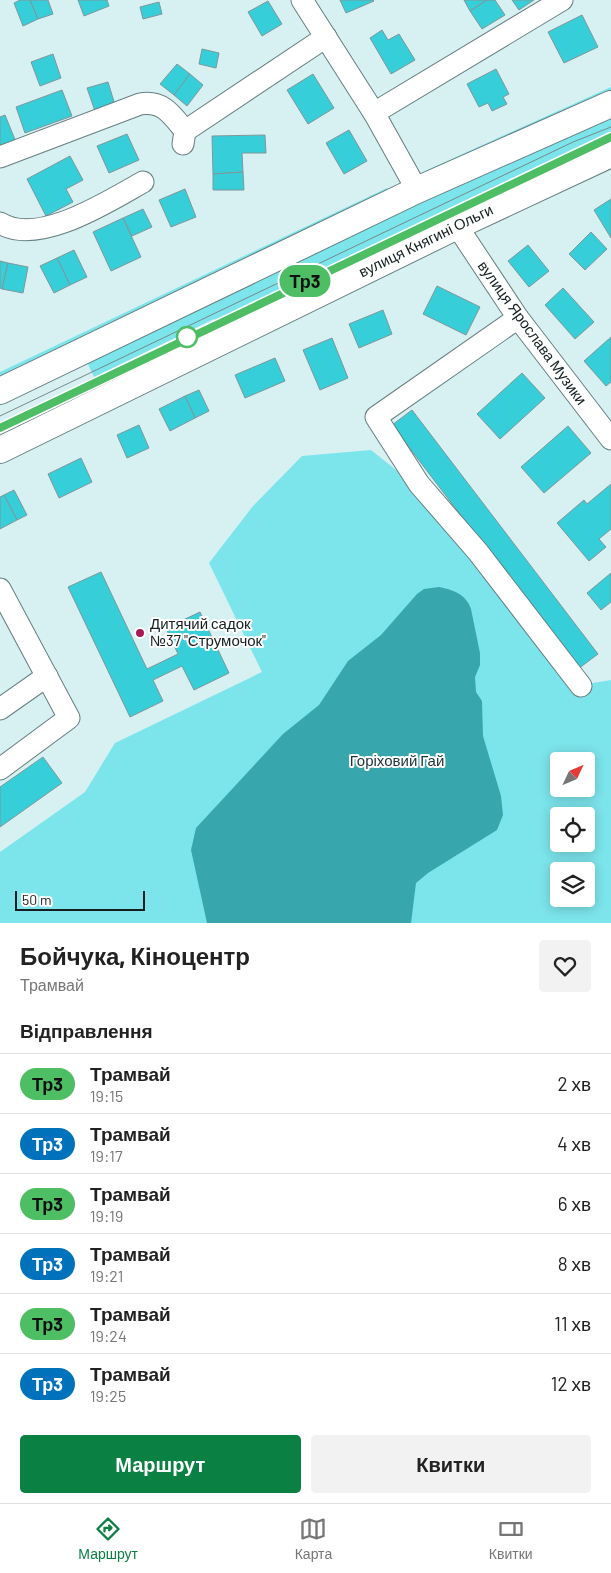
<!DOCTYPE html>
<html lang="uk">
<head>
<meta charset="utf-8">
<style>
	:root { --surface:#fff; --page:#f2f2f2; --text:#222; --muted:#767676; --line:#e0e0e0; --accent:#0b8043 }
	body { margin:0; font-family:Barlow,sans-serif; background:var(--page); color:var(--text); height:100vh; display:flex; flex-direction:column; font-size:19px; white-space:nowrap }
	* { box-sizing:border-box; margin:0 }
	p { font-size:16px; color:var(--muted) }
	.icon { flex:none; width:28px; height:28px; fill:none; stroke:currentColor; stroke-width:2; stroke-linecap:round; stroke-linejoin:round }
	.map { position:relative; height:923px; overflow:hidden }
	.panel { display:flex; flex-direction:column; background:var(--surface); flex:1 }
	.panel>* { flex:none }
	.badge { padding:0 10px; border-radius:16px; font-size:18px; line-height:32px }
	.needle { width:32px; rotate:46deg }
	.controls { position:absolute; left:550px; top:752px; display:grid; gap:10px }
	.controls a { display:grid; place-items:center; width:45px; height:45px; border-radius:5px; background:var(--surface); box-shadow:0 2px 12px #0003; font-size:25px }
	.scale { position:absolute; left:15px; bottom:12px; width:130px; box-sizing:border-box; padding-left:5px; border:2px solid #151f1f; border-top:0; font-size:14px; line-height:18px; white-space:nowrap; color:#151f1f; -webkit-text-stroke:4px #fff; paint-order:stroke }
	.map>.badge { position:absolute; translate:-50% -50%; box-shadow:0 0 0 2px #fff }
	h2 { padding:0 20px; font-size:19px; line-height:45px }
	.round { display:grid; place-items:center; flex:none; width:52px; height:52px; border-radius:5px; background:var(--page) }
	.overview { display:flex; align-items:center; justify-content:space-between; height:85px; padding:0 20px }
	h1 { font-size:24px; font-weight:800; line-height:38px }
	.primary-button { display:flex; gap:10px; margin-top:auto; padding:10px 20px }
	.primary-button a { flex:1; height:58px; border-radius:5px; background:var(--accent); color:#fff; font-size:20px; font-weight:800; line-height:58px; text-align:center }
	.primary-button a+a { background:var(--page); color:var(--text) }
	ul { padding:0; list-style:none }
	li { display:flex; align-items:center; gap:15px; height:60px; padding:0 20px; border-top:1px solid var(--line) }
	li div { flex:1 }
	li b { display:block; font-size:19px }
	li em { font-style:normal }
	li .badge { min-width:55px; font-weight:700; text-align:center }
	.tabs { display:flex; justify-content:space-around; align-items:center; height:70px; border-top:1px solid var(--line); background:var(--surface); font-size:14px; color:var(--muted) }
	.tabs a { display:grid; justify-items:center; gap:2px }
	.tabs .selected { color:var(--accent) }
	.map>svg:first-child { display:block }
	.green { fill:#7ce4eb; fill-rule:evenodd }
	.water { fill:#37a6ad }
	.building { fill:#36cfd9; stroke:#7f9798 }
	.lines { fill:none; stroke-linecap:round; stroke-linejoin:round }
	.minor-casing { stroke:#667e7f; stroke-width:23 }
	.major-casing { stroke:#667e7f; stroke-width:28 }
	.minor { stroke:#fff; stroke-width:21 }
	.major { stroke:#fff; stroke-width:26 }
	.tram { stroke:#77898a; stroke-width:1 }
	.line-casing { stroke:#fff; stroke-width:11 }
	.line { stroke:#4dbe63; stroke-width:8 }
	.stop-dot { fill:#fff; stroke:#4dbe63; stroke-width:2.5 }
	.poi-dot { fill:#a91853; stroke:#fff; stroke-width:2 }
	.labels { text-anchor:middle; stroke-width:4; stroke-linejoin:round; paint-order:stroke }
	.street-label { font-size:15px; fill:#151f1f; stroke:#fff }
	.poi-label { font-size:15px; fill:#151f1f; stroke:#fff; text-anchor:start }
	.park-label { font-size:15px; fill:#1a3234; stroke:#fff }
</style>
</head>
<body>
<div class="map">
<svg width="611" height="923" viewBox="0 0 611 923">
	<rect width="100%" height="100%" fill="#d7f1f3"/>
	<g class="green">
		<polygon points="611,87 611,95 434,172 425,171"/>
		<polygon points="611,115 611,144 221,332 214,319 94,377 87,362 554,138"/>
		<polygon points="387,188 388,195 0,381 0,372"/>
		<path d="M 371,450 L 416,486 L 574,686 L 611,680 L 611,923 L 0,923 L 0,852 L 85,792 L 115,743 L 262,672 L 209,563 L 253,506 L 302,456 ZM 559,761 L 586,761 L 586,789 L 559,789 ZM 559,816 L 586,816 L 586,844 L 559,844 ZM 559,871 L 586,871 L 586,899 L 559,899 Z"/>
	</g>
	<path class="water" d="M 439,587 C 453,590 466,594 471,609 L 480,653 L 480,665 L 475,677 L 476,692 L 482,701 L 483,736 L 501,796 L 503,815 L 497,830 L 428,873 L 416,883 L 411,923 L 207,923 L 191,850 L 196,828 L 283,734 L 319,705 L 348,661 L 381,635 L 417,594 L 424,589 Z"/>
	<g class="building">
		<polygon points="20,0 30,0 38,19 23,26 14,3"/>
		<polygon points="30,0 48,0 53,14 38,19"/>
		<polygon points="78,0 107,0 109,6 84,16"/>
		<polygon points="340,0 373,0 374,1 346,13"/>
		<polygon points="464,0 487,0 470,11"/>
		<polygon points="487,0 495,0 505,15 482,29 470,11"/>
		<polygon points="512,0 534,0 519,10"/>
		<polygon points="268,1 282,24 262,36 248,12"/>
		<polygon points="159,2 162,14 143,19 140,7"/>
		<polygon points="582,15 598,47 564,63 548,32"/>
		<polygon points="382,30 388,40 399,34 415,60 391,74 370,38"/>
		<polygon points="202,49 219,53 216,68 199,64"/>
		<polygon points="53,54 61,78 40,86 31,62"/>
		<polygon points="177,64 190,74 174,95 160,84"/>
		<polygon points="496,69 509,94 503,97 507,104 492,111 488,103 479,107 467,84"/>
		<polygon points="190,74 203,85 187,106 174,95"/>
		<polygon points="313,74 334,108 308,124 287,90"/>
		<polygon points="108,82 116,108 96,114 87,88"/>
		<polygon points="62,90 72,116 25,133 16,107"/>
		<polygon points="5,115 16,142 0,148 0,117"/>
		<polygon points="349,130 367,161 344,174 326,143"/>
		<polygon points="127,134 139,160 109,173 97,146"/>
		<polygon points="265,135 266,153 242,153 243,172 213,174 212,136"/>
		<polygon points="70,156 83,180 66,189 73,202 46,216 27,179"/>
		<polygon points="243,172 244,190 213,190 213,174"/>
		<polygon points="185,189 196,217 171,227 159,200"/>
		<polygon points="611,199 611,238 594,210"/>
		<polygon points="143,209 152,227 132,236 123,218"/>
		<polygon points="123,218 141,257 111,271 93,232"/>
		<polygon points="591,232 607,249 585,270 569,254"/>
		<polygon points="528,245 549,271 529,287 508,261"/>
		<polygon points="74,250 87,277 70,285 57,258"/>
		<polygon points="57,258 70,285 54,293 40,266"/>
		<polygon points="0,261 8,263 2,289 0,288"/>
		<polygon points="8,263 28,267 23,293 2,289"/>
		<polygon points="437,286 480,307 466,335 423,314"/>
		<polygon points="563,288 594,322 575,339 545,305"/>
		<polygon points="383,310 392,334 359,348 349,324"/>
		<polygon points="611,337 611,382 606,386 584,361"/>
		<polygon points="332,338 348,378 320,390 303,350"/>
		<polygon points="275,358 285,381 245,398 235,375"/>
		<polygon points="522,373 545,398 500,439 477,414"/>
		<polygon points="199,390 209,411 195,418 185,396"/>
		<polygon points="185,396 195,418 170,431 159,409"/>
		<polygon points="412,410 598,654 578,669 392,425"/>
		<polygon points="139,425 149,448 127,458 117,435"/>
		<polygon points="568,426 591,453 544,493 521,467"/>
		<polygon points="81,458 92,482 59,498 48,474"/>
		<polygon points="611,484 611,529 599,539 606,547 589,561 557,523 584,500 587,504"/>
		<polygon points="14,490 27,515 17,520 4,495"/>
		<polygon points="4,495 17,520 0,529 0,497"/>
		<polygon points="101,572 147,669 178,654 166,628 200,612 229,673 194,690 182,666 153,680 163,701 130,717 68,587"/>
		<polygon points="611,573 611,602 601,610 587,593"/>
		<polygon points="43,757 62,783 0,827 0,787"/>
	</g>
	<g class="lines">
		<defs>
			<g id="minor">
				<polyline points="302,0 374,113 417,190"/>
				<polyline points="374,113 562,0"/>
				<polyline points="185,131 326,37"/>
				<path d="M 0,157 L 140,104 C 163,100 172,115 185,131 L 183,144"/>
				<path d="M 0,223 C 38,247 109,201 143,182"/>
				<polyline points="457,226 518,318 611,439"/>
				<polyline points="518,318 376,417 419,484 478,552 581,686"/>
				<polyline points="0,589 69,718 0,769"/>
				<polyline points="0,709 47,676"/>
			</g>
			<g id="major">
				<polyline points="0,391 417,190 611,104"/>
				<polyline points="0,450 457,226 611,154"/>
			</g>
		</defs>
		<use href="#minor" class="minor-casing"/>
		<use href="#major" class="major-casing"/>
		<use href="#minor" class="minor"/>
		<use href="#major" class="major"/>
		<g class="tram">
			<polyline points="0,416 573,142 611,127"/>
			<polyline points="0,428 611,137"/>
		</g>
	</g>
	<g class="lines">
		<defs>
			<polyline id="line" points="0,428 611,137"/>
		</defs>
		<use href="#line" class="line-casing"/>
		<use href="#line" class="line"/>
	</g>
	<circle class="stop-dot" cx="187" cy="337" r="10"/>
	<circle class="poi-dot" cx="140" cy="633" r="5"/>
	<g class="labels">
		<g class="street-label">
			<text transform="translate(426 241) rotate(-26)" y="5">вулиця Княгині Ольги</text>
			<text transform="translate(532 333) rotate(54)" y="5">вулиця Ярослава Музики</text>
		</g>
		<g class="poi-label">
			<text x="150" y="629">Дитячий садок<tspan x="150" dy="17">№37 "Струмочок"</tspan></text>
		</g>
		<g class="park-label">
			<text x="397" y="766">Горіховий Гай</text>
		</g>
	</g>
</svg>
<div class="controls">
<a><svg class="needle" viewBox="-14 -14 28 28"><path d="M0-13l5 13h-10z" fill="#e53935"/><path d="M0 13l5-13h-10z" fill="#767676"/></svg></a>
<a><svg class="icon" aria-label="locate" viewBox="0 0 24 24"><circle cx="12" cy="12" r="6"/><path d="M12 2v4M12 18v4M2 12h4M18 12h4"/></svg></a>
<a><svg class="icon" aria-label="layers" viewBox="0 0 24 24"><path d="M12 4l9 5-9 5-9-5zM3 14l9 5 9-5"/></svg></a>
</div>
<div class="scale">50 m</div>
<b class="badge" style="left:305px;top:281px;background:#4dbe63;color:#111">Тр3</b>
</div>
<section class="panel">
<div class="overview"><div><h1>Бойчука, Кіноцентр</h1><p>Трамвай</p></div><a class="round"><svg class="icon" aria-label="heart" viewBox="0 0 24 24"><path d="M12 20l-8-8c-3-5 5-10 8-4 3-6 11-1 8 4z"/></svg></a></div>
<h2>Відправлення</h2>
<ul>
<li><span class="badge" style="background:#4dbe63;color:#111">Тр3</span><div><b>Трамвай</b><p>19:15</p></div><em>2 хв</em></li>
<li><span class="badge" style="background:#0072bc;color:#fff">Тр3</span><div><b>Трамвай</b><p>19:17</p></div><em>4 хв</em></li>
<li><span class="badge" style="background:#4dbe63;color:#111">Тр3</span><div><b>Трамвай</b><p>19:19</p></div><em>6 хв</em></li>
<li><span class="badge" style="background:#0072bc;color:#fff">Тр3</span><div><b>Трамвай</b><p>19:21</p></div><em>8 хв</em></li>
<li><span class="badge" style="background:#4dbe63;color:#111">Тр3</span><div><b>Трамвай</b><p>19:24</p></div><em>11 хв</em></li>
<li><span class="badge" style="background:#0072bc;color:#fff">Тр3</span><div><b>Трамвай</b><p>19:25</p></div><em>12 хв</em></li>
</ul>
<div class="primary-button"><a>Маршрут</a><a>Квитки</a></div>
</section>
<nav class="tabs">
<a class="selected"><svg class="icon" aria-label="directions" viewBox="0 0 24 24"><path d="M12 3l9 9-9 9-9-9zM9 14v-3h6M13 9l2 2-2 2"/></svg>Маршрут</a>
<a><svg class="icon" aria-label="map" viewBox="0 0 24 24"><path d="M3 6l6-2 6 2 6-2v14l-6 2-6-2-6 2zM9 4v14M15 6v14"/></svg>Карта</a>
<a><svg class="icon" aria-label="tickets" viewBox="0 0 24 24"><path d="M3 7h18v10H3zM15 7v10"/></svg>Квитки</a>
</nav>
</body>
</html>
